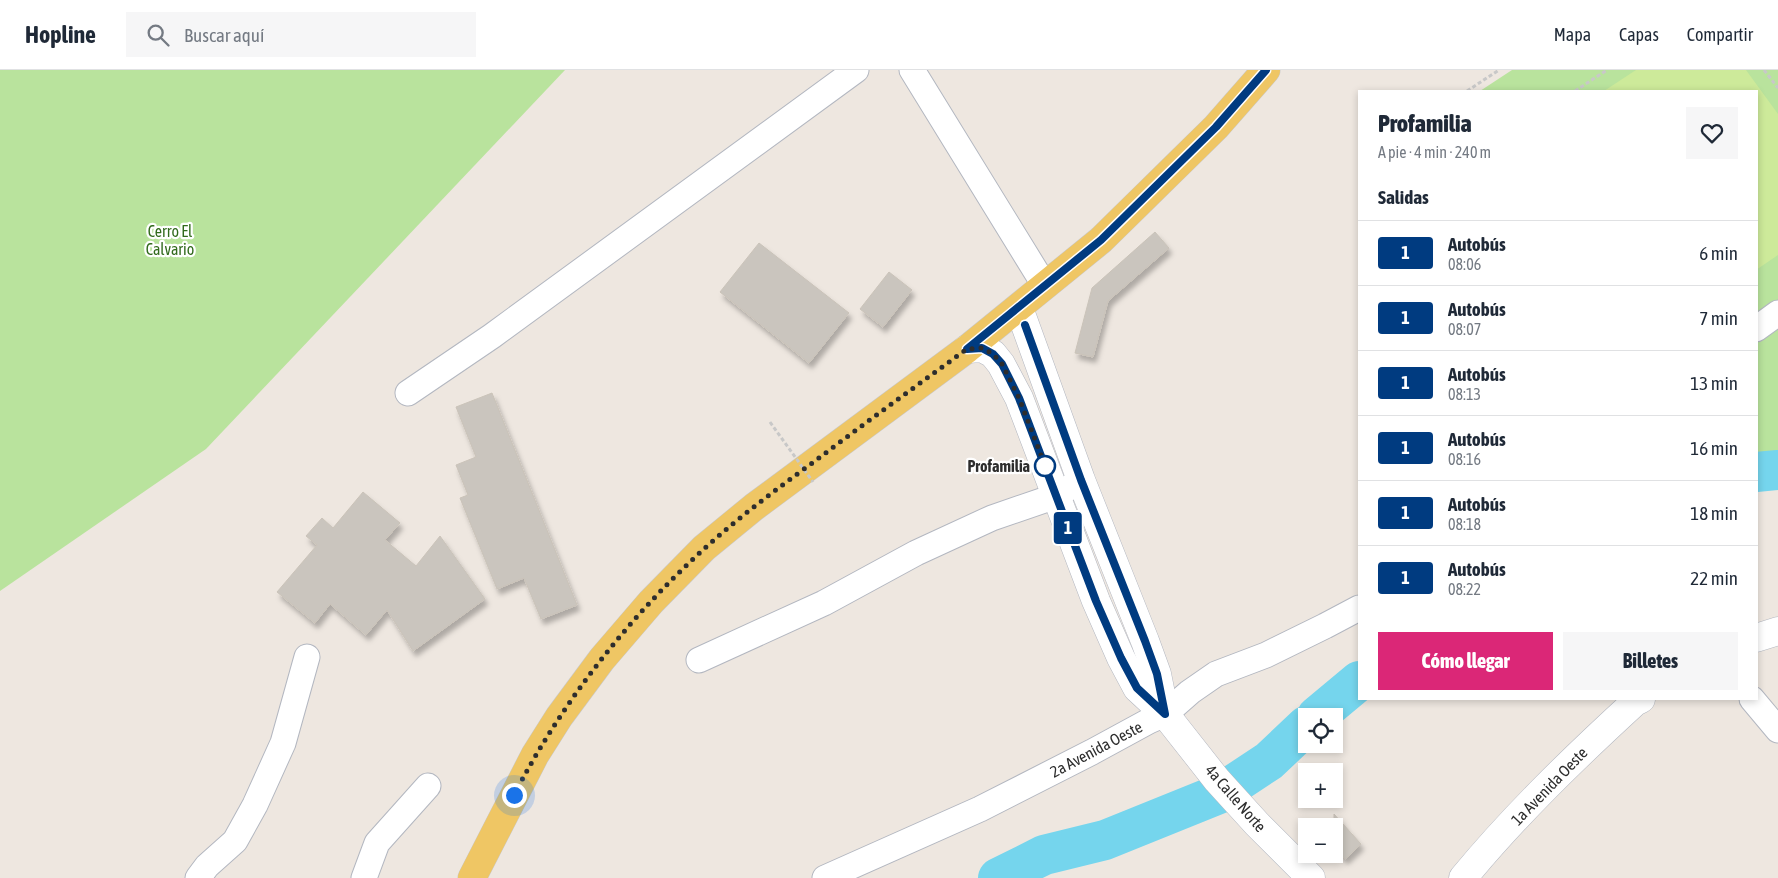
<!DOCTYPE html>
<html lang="es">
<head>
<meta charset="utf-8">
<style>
	:root { --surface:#fff; --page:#f6f6f7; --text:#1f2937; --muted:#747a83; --line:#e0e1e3; --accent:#db2777 }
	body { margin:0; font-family:"Asap Condensed",sans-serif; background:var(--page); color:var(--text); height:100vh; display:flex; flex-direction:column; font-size:19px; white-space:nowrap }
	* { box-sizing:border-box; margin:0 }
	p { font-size:16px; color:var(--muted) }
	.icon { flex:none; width:28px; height:28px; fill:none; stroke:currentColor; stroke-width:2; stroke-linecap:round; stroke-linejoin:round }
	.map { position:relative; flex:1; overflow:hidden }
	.drawer { position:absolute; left:1358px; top:20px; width:400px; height:610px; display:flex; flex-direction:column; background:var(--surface); border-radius:0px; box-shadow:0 2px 8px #0003 }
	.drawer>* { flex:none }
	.badge { padding:0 10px; border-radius:4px; font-size:18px; line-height:32px }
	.controls { position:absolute; left:1298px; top:638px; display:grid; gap:10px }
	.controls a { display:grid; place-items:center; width:45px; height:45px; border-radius:0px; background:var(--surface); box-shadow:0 2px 8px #0003; font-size:25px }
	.you { position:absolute; width:25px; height:25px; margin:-12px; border:4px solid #fff; border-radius:50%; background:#1a73e8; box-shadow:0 0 0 8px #1a73e833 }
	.map>.badge { position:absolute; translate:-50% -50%; box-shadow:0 0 0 2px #fff }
	h2 { padding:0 20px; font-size:19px; line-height:45px }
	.round { display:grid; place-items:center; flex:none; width:52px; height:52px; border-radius:0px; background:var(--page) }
	.summary { display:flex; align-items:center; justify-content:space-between; height:85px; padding:0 20px }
	h1 { font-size:24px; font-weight:800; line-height:38px }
	.primary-button { display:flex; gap:10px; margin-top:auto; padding:10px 20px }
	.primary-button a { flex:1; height:58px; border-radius:0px; background:var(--accent); color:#fff; font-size:20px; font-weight:800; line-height:58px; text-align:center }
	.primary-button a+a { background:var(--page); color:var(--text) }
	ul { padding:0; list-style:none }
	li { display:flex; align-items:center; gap:15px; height:65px; padding:0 20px; border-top:1px solid var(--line) }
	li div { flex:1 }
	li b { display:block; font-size:19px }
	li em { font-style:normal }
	li .badge { min-width:55px; font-weight:700; text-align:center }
	header { display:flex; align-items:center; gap:30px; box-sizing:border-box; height:70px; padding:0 25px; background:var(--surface); border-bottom:1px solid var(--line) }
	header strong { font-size:24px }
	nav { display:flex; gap:28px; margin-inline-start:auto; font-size:18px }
	.search { width:350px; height:45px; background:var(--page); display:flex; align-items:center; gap:12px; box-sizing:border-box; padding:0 18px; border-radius:0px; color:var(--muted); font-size:19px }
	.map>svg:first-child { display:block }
	.green { fill:#b9e39d }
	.pitch { fill:#cdea9a }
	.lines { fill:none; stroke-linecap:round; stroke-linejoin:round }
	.river { stroke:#75d5ed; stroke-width:40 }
	.building { fill:#cac5be; stroke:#cac3b9; filter:url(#shadow) }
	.minor-casing { stroke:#b3b7c0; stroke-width:27 }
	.tertiary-casing { stroke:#b3b7c0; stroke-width:29 }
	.primary-casing { stroke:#c8c8c8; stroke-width:29 }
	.path { stroke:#c8c8c8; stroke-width:3; stroke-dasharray:4 2.5; stroke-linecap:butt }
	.minor { stroke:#fff; stroke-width:25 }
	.tertiary { stroke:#fff; stroke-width:28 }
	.primary { stroke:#efc664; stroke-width:28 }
	.path-bridge { stroke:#c8c8c8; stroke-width:3; stroke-dasharray:4 2.5; stroke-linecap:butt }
	.line-casing { stroke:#fff; stroke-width:11 }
	.line { stroke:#003b80; stroke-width:8 }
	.walk { stroke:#2d2d2d; stroke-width:5; stroke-dasharray:0 9 }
	.stop-dot { fill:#fff; stroke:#003b80; stroke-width:2.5 }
	.labels { text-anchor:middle; stroke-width:4.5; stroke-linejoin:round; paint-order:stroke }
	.park-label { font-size:16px; fill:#316a1c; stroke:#fff }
	.stop-label { font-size:16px; font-weight:bold; fill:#2d2d2d; stroke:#fff; text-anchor:end }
	.street-label { font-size:16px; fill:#2d2d2d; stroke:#fff }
</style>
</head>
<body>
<header>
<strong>Hopline</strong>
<div class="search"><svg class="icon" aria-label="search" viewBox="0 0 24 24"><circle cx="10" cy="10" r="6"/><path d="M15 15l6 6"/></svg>Buscar aquí</div>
<nav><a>Mapa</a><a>Capas</a><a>Compartir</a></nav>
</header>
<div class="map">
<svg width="1778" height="808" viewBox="0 0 1778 808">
	<defs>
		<filter id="shadow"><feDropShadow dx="3" dy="5.5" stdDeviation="2.5" flood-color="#0004"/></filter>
	</defs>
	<rect width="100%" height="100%" fill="#eee7e0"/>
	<g class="green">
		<polygon points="0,0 565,0 206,379 0,521"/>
		<polygon points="1512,0 1778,0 1778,397 1756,400 1756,21 1480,21"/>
	</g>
	<polygon class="pitch" points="1636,0 1746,0 1778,44 1778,185 1756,200 1756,21 1604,21"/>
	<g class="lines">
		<g class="river">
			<polyline points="1756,402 1778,400"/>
			<polyline points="1317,646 1359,611"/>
			<polyline points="998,808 1044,785 1105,770 1219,724 1269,691 1306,656"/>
		</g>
	</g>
	<g class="building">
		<polygon points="1155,162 1169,178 1108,231 1093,287 1075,283 1092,218"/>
		<polygon points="759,173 849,243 809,293 720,222"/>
		<polygon points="889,202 912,220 883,257 860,239"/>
		<polygon points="492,323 577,535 541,549 524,508 497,519 460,428 468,425 456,395 476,387 456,337"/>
		<polygon points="363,422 400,453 385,470 416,496 440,466 485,529 413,581 387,540 366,565 330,534 315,553 277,522 317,475 306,466 322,448 333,458"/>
		<polygon points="1334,744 1361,774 1345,789 1334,777"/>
	</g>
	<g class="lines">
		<defs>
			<g id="minor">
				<polyline points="912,0 1045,216"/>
				<polyline points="1756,259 1778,243"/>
				<polyline points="408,323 492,266 856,0"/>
				<polyline points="699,590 824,533 916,483 992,448 1056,426 1081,410"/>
				<polyline points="1752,629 1778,660"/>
				<polyline points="198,808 207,796 235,771 255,735 283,673 307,587"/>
				<polyline points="364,808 377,773 428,716"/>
				<polyline points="825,808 980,739 1092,682 1149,651 1165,644 1190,622 1216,604 1266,585 1325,556 1359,538"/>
			</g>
			<g id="tertiary">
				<polyline points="1019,238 1081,410 1145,571 1157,604 1165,644"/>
				<polyline points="967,279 982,278 993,284 1001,294 1019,328 1096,531 1121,588 1137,618 1165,644 1217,710 1257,754 1311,808"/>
				<polyline points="1756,568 1778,561"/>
				<path d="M 1463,808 C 1515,745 1574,688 1635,632 L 1641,629"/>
			</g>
			<polyline id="primary" points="472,808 535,685 559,647 602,589 651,532 704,478 754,437 967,279 1101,170 1216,57 1266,0"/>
		</defs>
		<use href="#minor" class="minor-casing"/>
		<use href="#tertiary" class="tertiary-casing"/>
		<use href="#primary" class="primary-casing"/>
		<g class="path">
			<polyline points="1764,0 1778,18"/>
			<polyline points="1467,21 1499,0"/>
			<polyline points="1575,21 1607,0"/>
		</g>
		<use href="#minor" class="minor"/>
		<use href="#tertiary" class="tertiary"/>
		<use href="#primary" class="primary"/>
		<polyline class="path-bridge" points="770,352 813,412"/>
	</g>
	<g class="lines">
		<defs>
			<polyline id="line" points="1025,255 1081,410 1145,571 1157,604 1165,644 1137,618 1121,588 1096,531 1019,328 1002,294 993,284 982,278 967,279 1101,170 1216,57 1266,0"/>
		</defs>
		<use href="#line" class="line-casing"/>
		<use href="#line" class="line"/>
		<path class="walk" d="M 514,725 C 562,632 628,548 705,478 C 740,446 777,419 815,391 C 865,353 916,316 967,279 L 982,278 L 993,284 L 1002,294 L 1019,328 L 1046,398 L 1045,396"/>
	</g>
	<circle class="stop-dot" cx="1045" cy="396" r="10"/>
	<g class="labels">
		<g class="park-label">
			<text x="170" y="167">Cerro El<tspan x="170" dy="18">Calvario</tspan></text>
		</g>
		<g class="stop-label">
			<text x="1030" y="402">Profamilia</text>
		</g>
		<g class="street-label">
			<text transform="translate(1096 679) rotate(-28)" y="6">2a Avenida Oeste</text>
			<text transform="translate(1549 716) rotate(-46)" y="6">1a Avenida Oeste</text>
			<text transform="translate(1236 728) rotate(49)" y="6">4a Calle Norte</text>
		</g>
	</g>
</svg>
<div class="controls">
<a><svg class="icon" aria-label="locate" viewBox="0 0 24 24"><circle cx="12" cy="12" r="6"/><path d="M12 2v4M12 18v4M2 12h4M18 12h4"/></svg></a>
<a>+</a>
<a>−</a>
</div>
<div class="you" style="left:514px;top:725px"></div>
<b class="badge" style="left:1068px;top:458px;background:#003b80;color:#fff">1</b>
<section class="drawer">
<div class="summary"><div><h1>Profamilia</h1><p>A pie · 4 min · 240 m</p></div><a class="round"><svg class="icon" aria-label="heart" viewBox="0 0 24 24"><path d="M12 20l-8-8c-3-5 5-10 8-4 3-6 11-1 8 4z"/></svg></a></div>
<h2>Salidas</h2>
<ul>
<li><span class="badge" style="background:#003b80;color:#fff">1</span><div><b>Autobús</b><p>08:06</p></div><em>6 min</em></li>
<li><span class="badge" style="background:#003b80;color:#fff">1</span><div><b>Autobús</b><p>08:07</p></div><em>7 min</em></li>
<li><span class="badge" style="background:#003b80;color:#fff">1</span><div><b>Autobús</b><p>08:13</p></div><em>13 min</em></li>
<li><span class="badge" style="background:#003b80;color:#fff">1</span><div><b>Autobús</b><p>08:16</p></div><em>16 min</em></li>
<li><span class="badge" style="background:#003b80;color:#fff">1</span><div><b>Autobús</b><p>08:18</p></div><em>18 min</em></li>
<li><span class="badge" style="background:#003b80;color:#fff">1</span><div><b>Autobús</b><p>08:22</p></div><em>22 min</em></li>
</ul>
<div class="primary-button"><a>Cómo llegar</a><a>Billetes</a></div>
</section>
</div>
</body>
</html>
